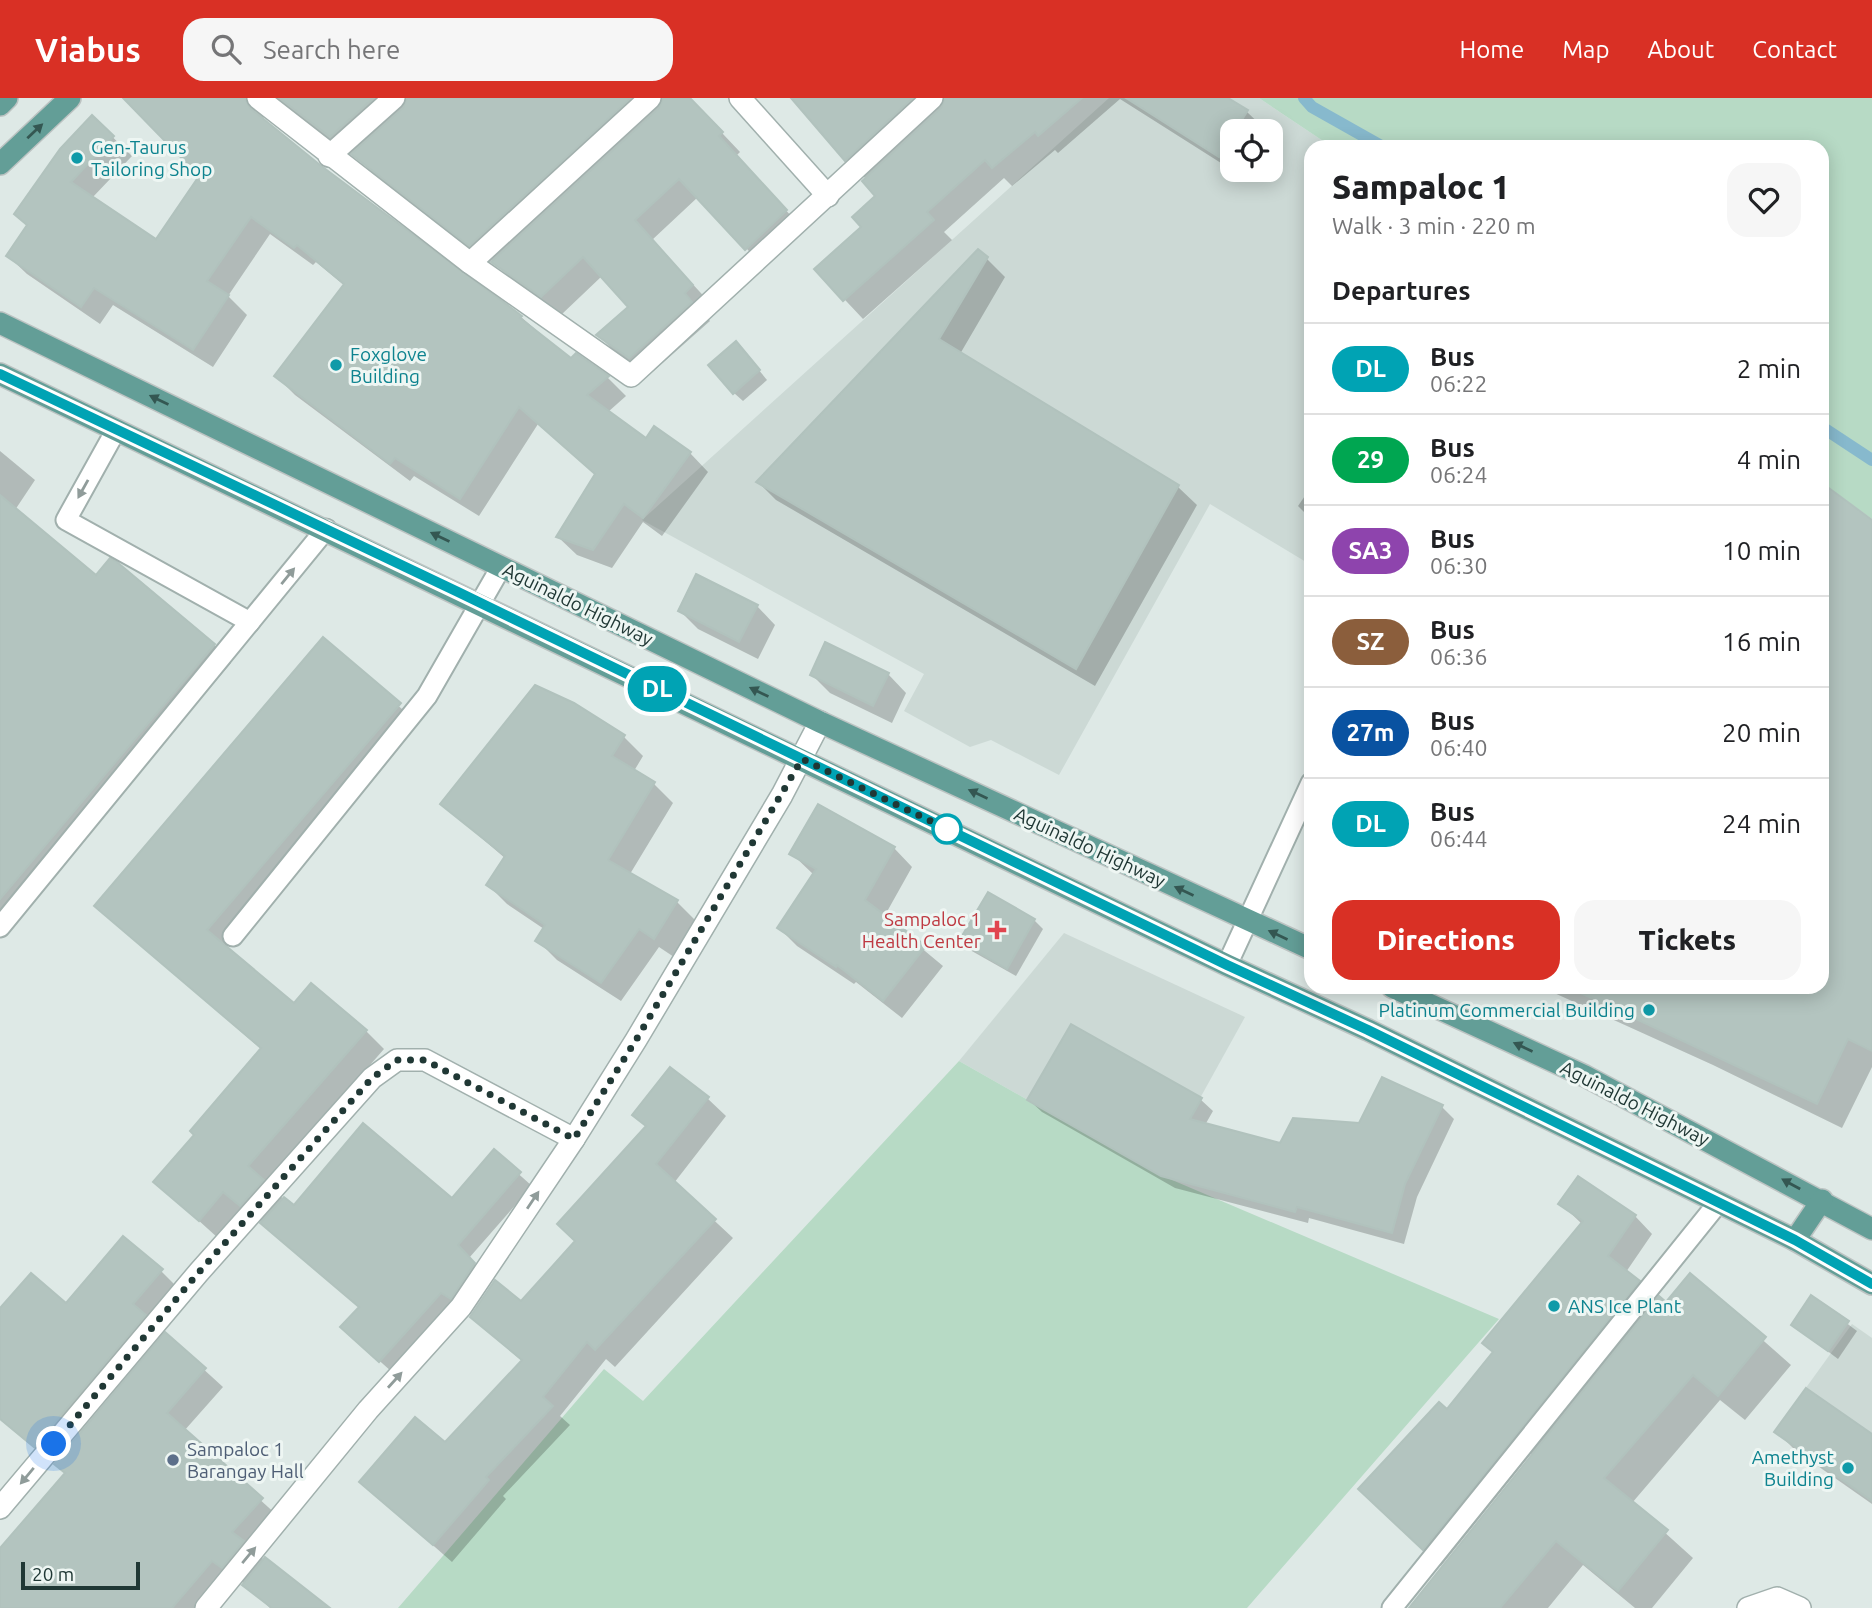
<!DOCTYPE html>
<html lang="en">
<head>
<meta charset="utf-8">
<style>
	:root { --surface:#fff; --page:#f6f6f6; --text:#202124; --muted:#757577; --line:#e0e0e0; --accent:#d93025 }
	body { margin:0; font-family:Ubuntu,sans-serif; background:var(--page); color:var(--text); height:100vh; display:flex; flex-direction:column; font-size:26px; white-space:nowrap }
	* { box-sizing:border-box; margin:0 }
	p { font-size:23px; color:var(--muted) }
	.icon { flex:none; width:38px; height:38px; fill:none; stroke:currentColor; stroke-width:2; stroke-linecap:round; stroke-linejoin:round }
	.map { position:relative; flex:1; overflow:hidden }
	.panel { position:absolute; left:1304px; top:42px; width:525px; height:854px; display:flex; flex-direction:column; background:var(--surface); border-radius:21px; box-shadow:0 4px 18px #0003 }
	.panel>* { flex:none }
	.badge { padding:0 14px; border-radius:23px; font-size:24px; line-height:46px }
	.buttons { position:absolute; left:1220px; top:21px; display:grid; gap:14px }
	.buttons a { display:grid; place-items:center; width:63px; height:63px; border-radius:14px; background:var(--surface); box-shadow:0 4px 18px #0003; font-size:35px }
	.scale { position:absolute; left:21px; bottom:18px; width:119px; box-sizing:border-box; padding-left:7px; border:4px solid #203835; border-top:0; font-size:19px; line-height:24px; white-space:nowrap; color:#203835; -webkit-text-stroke:5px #eef6f3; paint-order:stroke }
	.you { position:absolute; width:35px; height:35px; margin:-18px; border:5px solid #fff; border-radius:50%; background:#1a73e8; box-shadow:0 0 0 10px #1a73e833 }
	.map>.badge { position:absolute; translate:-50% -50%; box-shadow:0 0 0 4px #fff }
	h2 { padding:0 28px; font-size:26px; line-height:63px }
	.round { display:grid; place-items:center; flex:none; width:74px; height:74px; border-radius:21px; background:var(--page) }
	.summary { display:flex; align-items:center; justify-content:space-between; height:119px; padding:0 28px }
	h1 { font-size:33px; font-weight:800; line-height:52px }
	.action { display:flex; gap:14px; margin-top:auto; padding:14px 28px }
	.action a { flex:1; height:80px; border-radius:21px; background:var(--accent); color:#fff; font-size:28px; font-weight:800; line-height:80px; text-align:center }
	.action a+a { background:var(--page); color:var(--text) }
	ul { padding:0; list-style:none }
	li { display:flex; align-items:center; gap:21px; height:91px; padding:0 28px; border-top:2px solid var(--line) }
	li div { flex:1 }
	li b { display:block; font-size:26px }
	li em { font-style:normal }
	li .badge { min-width:77px; font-weight:700; text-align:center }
	header { display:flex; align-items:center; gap:42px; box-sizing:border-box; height:98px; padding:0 35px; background:var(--accent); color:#fff }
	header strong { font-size:33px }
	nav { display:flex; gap:38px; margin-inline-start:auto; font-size:24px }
	.search { width:490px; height:63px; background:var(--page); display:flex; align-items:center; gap:18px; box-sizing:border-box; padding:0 24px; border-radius:21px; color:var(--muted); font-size:26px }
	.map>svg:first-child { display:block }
	.built { fill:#ccd9d5; fill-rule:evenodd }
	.green { fill:#b7dac5 }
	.shadow { fill:#0003 }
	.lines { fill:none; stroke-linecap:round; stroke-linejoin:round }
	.stream { stroke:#87b9cd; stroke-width:12 }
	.building { fill:#b3c4bf; stroke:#b1c2bd; stroke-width:2 }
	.lane-casing { stroke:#a1b0ad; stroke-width:23 }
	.street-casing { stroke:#a1b0ad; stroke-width:24 }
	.primary-casing { stroke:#bcc3c2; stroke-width:24 }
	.lane { stroke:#fff; stroke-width:19 }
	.street { stroke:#fff; stroke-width:21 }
	.primary { stroke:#639e97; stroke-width:21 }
	.oneway { fill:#345752 }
	.oneway2 { fill:#909c9a }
	.line-casing { stroke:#fff; stroke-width:16 }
	.line { stroke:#00a3b4; stroke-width:10 }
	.walk { stroke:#203835; stroke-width:7; stroke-dasharray:0 12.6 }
	.culture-dot { fill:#0f9aa8; stroke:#eef6f3; stroke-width:2.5 }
	.stop-dot { fill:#fff; stroke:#00a3b4; stroke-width:3.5 }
	.health-dot { fill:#e0444e; stroke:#eef6f3; stroke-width:2.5 }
	.service-dot { fill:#5c6f8a; stroke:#eef6f3; stroke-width:2.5 }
	.labels { text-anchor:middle; stroke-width:6; stroke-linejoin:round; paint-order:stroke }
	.culture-label { font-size:19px; fill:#0d838f; stroke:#eef6f3; text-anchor:start }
	.street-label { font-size:19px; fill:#203835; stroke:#eef6f3 }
	.health-label { font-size:19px; fill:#be3a42; stroke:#eef6f3; text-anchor:end }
	.service-label { font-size:19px; fill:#4e5e75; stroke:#eef6f3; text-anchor:start }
</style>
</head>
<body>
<header>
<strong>Viabus</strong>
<div class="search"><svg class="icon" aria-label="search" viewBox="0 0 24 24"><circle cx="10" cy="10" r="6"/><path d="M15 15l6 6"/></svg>Search here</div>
<nav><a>Home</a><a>Map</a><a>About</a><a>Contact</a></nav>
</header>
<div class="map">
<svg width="1872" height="1510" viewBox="0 0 1872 1510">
	<rect width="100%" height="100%" fill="#dee9e6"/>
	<g class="built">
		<path d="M 1109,0 L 1259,0 L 1332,49 L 1311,49 L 1311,467 L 1210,406 L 1059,677 L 991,642 L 970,649 L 904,613 L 924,576 L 642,422 ZM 1232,33 L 1270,33 L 1270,72 L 1232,72 Z"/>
		<polygon points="1064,835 1245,919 1158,1076 959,963"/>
		<polygon points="1852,1226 1872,1240 1872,1403 1774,1334"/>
	</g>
	<g class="green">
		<polygon points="1259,0 1872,0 1872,421 1822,385 1822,49 1332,49"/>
		<polygon points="959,963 1158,1076 1499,1221 1247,1510 398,1510 604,1271 643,1303"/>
	</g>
	<g class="shadow">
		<polygon points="134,0 689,0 740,54 736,58 804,132 764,169 698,99 652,142 711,206 702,214 710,223 648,278 617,256 599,238 631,209 602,178 561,217 512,182 492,162 489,165 372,74 352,55 350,57 286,8 271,6 263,18 266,26 319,69 521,219 571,262 576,258 608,280 626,298 608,314 647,342 690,355 708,374 662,438 643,424 612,470 577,457 558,439 597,377 538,326 479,418 414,378 410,383 295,297 276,278 345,188 316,164 313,167 270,136 228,198 247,217 213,269 113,207 100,226 27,176 8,158 92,19 132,58 92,100 156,144 201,77"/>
		<polygon points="791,0 1225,0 1247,14 1266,32 1232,33 1232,72 1120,1 1058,55 1055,52 1012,88 1004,80 944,134 952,142 863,221 816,171 863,129 877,98 866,81"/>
		<polygon points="986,160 1005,179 960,256 1178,389 1197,407 1095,588 776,402 758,384"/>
		<polygon points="744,254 767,282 743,303 734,295"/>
		<polygon points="0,353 35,382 15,412 96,479 214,547 231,565 0,839"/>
		<polygon points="1822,387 1872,424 1872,969 1842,1030 1713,967 1541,889 1822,889"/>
		<polygon points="1311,389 1311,421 1298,408"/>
		<polygon points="757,508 775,527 758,561 698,531 680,513"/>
		<polygon points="323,542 418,625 226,850 294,908 366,933 384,951 266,1086 294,1110 452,1102 494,1054 532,1088 469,1160 486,1178 392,1274 355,1241 360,1210 261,1123 243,1110 218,1140 156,1084 262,952 97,808"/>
		<polygon points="888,576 906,595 892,625 830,595 812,577"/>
		<polygon points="573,607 624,639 643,658 634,673 654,686 673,705 630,776 677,804 696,823 674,859 659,849 621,903 557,862 537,842 544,831 507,806 488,787 506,761 442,706"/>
		<polygon points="894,750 912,769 884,819 943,868 902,920 856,884 854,886 797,848 779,830 814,777 791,755"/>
		<polygon points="1034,822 1043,831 1016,878 970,852 961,843"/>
		<polygon points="707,1000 726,1018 674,1085 733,1140 615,1269 606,1261 560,1318 570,1327 503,1398 506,1401 452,1464 361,1384 445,1346 523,1264 472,1219 521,1206 577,1144 647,1030 635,1017"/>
		<polygon points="1200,1001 1213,1013 1205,1027 1281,1047 1442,1009 1454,1021 1417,1099 1404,1146 1309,1120 1308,1125 1175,1090 1042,1014 1029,1002"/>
		<polygon points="1560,1105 1635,1118 1652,1136 1626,1174 1657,1203 1666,1206 1690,1178 1791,1267 1745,1322 1720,1302 1632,1405 1693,1460 1652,1510 1635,1510 1583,1467 1548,1510 1412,1510 1534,1358 1531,1356 1441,1468 1378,1408 1495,1255 1582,1126"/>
		<polygon points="161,1173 178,1190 150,1223 161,1235 52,1365 0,1321 0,1213 66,1208"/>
		<polygon points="1812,1199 1857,1233 1838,1261 1793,1227"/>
		<polygon points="166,1237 223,1289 184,1333 279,1419 250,1451 327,1510 270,1510 242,1484 240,1487 231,1480 205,1510 0,1510 0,1452 66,1375"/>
		<polygon points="1777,1334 1872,1338 1872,1406 1795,1352"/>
	</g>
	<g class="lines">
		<g class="stream">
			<polyline points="1304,0 1312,9 1383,49"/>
			<polyline points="1822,329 1872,362"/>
		</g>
	</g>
	<g class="building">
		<polygon points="123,0 245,0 250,10 320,67 522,218 520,220 571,260 576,255 609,278 587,297 646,340 654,328 691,354 643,420 624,406 593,452 556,439 595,376 519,309 460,401 395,360 390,366 274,278 344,186 297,147 294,150 251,119 207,183 229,197 193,252 94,190 81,209 6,158 27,127 14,116 60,51 92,17 114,38 71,84 156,141 199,78"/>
		<polygon points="279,0 374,0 330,39"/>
		<polygon points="407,0 631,0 469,148 351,56 403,10"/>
		<polygon points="663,0 690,0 723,34 719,38 787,112 745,152 679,81 635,122 693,187 685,195 692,204 629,260 596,237 628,209 583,159 541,199 491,164 659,10"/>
		<polygon points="791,0 913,0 845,63"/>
		<polygon points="945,0 1082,0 1038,38 1035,34 992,70 985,62 927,114 934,122 843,203 814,171 861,129 852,119 875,98 862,83 941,10"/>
		<polygon points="1126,0 1228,0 1248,12 1235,33 1232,33 1219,59"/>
		<polygon points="978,151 988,159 939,241 1179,387 1076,571 756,384"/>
		<polygon points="736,243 760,272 733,296 708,267"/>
		<polygon points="1822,385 1872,422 1872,953 1848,941 1817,1006 1568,889 1822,889"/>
		<polygon points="0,397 96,477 110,460 117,464 215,546 0,801"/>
		<polygon points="696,476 758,507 739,544 678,513"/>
		<polygon points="323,539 401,605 207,832 294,905 311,885 367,932 248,1068 264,1082 240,1108 223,1094 199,1123 153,1084 194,1037 190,1033 261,950 94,808"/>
		<polygon points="825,544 889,575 873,608 810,577"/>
		<polygon points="535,587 574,605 625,637 612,658 655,684 608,762 678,802 654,841 639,831 601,885 535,843 545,827 486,787 505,758 440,706"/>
		<polygon points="818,706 895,749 865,802 926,848 883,903 837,867 836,869 777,830 816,771 789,756"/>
		<polygon points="988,794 1035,821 1007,871 959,843"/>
		<polygon points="1071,926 1202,1000 1190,1021 1280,1045 1293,1020 1359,1025 1382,979 1443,1007 1405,1086 1392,1135 1297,1109 1295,1114 1161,1078 1027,1002"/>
		<polygon points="670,969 709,999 656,1066 716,1121 595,1252 587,1244 543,1299 553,1308 486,1379 489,1382 433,1447 359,1384 415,1319 445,1344 522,1262 470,1219 495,1182 521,1203 575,1143 557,1126 646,1028 632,1017"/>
		<polygon points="363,1025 452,1100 494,1051 521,1074 458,1147 475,1165 451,1201 441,1195 379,1264 340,1229 359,1209 260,1125 284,1099 294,1107"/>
		<polygon points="1578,1078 1636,1117 1608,1158 1640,1183 1423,1452 1358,1391 1439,1304 1447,1311 1493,1254 1482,1245 1583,1123 1558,1106"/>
		<polygon points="123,1138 163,1171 133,1206 146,1217 34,1349 0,1321 0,1210 31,1175 66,1205"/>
		<polygon points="1690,1175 1766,1239 1718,1298 1693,1277 1604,1380 1668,1432 1618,1493 1556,1443 1500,1510 1409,1510 1659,1198 1666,1204"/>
		<polygon points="1811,1197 1849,1223 1828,1253 1791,1227"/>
		<polygon points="165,1234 206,1270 167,1315 263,1400 232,1434 244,1443 222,1470 212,1463 172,1510 0,1510 0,1450 65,1375 54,1366"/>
		<polygon points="1806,1290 1872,1336 1872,1403 1774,1334"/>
		<polygon points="265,1459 330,1510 272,1510 242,1487"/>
	</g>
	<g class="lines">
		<defs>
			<g id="lane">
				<polyline points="116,332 66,422 250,524"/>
				<polyline points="0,829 326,431"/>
				<polyline points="233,838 427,598 501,469"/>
				<polyline points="1227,867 1311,685"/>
				<polyline points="1392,1510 1718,1105"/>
			</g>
			<g id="street">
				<polyline points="258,0 470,165 631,278 932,0"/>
				<polyline points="740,0 828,98"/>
				<polyline points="329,58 394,0"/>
				<polyline points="470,165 650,0"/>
				<polyline points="0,1410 199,1174 372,980 397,962 425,962 574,1041"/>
				<polyline points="206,1510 368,1312 461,1209 574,1041 636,942 782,697 820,624"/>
				<polyline points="1748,1510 1777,1500 1800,1510"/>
			</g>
			<g id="primary">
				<polyline points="0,7 7,0"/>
				<polyline points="0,66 70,0"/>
				<polyline points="0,225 820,624 1311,851"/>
				<polyline points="0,276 1227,867 1368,932 1795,1142 1872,1186"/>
				<polyline points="1392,889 1585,978 1872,1131"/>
				<polyline points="1795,1142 1822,1102"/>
			</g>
		</defs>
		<use href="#lane" class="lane-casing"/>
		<use href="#street" class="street-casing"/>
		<use href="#primary" class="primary-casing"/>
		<use href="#lane" class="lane"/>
		<use href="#street" class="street"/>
		<use href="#primary" class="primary"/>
	</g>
	<defs><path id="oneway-solid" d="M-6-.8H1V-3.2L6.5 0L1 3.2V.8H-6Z" transform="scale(1.75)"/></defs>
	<g class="oneway">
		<use href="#oneway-solid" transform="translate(35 33) rotate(-43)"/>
		<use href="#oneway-solid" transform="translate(159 302) rotate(-154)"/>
		<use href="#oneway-solid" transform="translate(440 439) rotate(-154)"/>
		<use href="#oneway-solid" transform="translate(759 594) rotate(-154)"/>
		<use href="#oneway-solid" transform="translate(978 696) rotate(-155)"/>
		<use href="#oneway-solid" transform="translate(1184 793) rotate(-155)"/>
		<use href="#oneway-solid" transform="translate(1278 837) rotate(-155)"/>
		<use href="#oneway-solid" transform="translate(1523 949) rotate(-155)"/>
		<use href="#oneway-solid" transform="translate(1791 1086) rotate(-151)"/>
	</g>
	<g class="oneway2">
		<use href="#oneway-solid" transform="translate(83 391) rotate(119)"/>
		<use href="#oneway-solid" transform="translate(288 478) rotate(-51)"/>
		<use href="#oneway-solid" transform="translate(533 1102) rotate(-56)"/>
		<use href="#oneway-solid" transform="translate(395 1282) rotate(-48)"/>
		<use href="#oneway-solid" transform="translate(27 1378) rotate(130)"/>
		<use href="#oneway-solid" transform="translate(249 1457) rotate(-50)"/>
	</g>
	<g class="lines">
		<defs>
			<polyline id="line" points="0,276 458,494 1227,867 1368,932 1795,1142 1872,1186"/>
		</defs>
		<use href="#line" class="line-casing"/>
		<use href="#line" class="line"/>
		<polyline class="walk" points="54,1346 199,1174 372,980 397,962 425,962 574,1041 636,942 802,661 947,731"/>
	</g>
	<g class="culture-dot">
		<circle cx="77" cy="60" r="7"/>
		<circle cx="336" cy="267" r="7"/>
		<circle cx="1649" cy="912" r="7"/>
		<circle cx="1554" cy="1208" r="7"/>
		<circle cx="1848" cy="1370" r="7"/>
	</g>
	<circle class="stop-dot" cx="947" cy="731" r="14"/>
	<path class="health-dot" d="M993.5 821.5h7v7h7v7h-7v7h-7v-7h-7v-7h7z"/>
	<circle class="service-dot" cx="173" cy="1362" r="7"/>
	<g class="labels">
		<g class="culture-label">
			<text x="91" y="56">Gen-Taurus<tspan x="91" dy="22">Tailoring Shop</tspan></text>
			<text x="350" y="263">Foxglove<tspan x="350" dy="22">Building</tspan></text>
			<text x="1635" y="919" text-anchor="end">Platinum Commercial Building</text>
			<text x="1568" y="1215">ANS Ice Plant</text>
			<text x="1834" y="1366" text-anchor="end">Amethyst<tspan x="1834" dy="22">Building</tspan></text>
		</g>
		<g class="street-label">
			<text transform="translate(578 506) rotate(26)" y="7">Aguinaldo Highway</text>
			<text transform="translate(1090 749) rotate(25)" y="7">Aguinaldo Highway</text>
			<text transform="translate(1635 1005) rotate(27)" y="7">Aguinaldo Highway</text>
		</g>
		<g class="health-label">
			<text x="981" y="828">Sampaloc 1<tspan x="981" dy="22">Health Center</tspan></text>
		</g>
		<g class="service-label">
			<text x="187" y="1358">Sampaloc 1<tspan x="187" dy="22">Barangay Hall</tspan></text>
		</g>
	</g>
</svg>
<div class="buttons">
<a><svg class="icon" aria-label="locate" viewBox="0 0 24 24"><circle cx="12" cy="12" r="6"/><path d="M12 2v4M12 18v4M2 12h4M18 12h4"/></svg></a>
</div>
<div class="scale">20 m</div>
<div class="you" style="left:54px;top:1346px"></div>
<b class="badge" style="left:657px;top:591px;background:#00a3b4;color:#fff">DL</b>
<section class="panel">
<div class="summary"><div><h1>Sampaloc 1</h1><p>Walk · 3 min · 220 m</p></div><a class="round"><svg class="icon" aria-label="heart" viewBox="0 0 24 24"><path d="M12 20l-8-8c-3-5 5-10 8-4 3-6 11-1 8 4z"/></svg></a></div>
<h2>Departures</h2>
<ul>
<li><span class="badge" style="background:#00a3b4;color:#fff">DL</span><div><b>Bus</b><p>06:22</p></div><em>2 min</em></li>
<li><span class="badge" style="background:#00a651;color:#fff">29</span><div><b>Bus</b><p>06:24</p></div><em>4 min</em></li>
<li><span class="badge" style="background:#8e44ad;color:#fff">SA3</span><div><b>Bus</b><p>06:30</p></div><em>10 min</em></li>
<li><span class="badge" style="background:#8b5e3c;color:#fff">SZ</span><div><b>Bus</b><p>06:36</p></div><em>16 min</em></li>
<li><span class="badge" style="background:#0952a1;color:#fff">27m</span><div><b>Bus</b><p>06:40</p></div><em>20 min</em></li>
<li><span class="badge" style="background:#00a3b4;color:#fff">DL</span><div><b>Bus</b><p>06:44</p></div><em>24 min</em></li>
</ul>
<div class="action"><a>Directions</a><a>Tickets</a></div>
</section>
</div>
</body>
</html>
